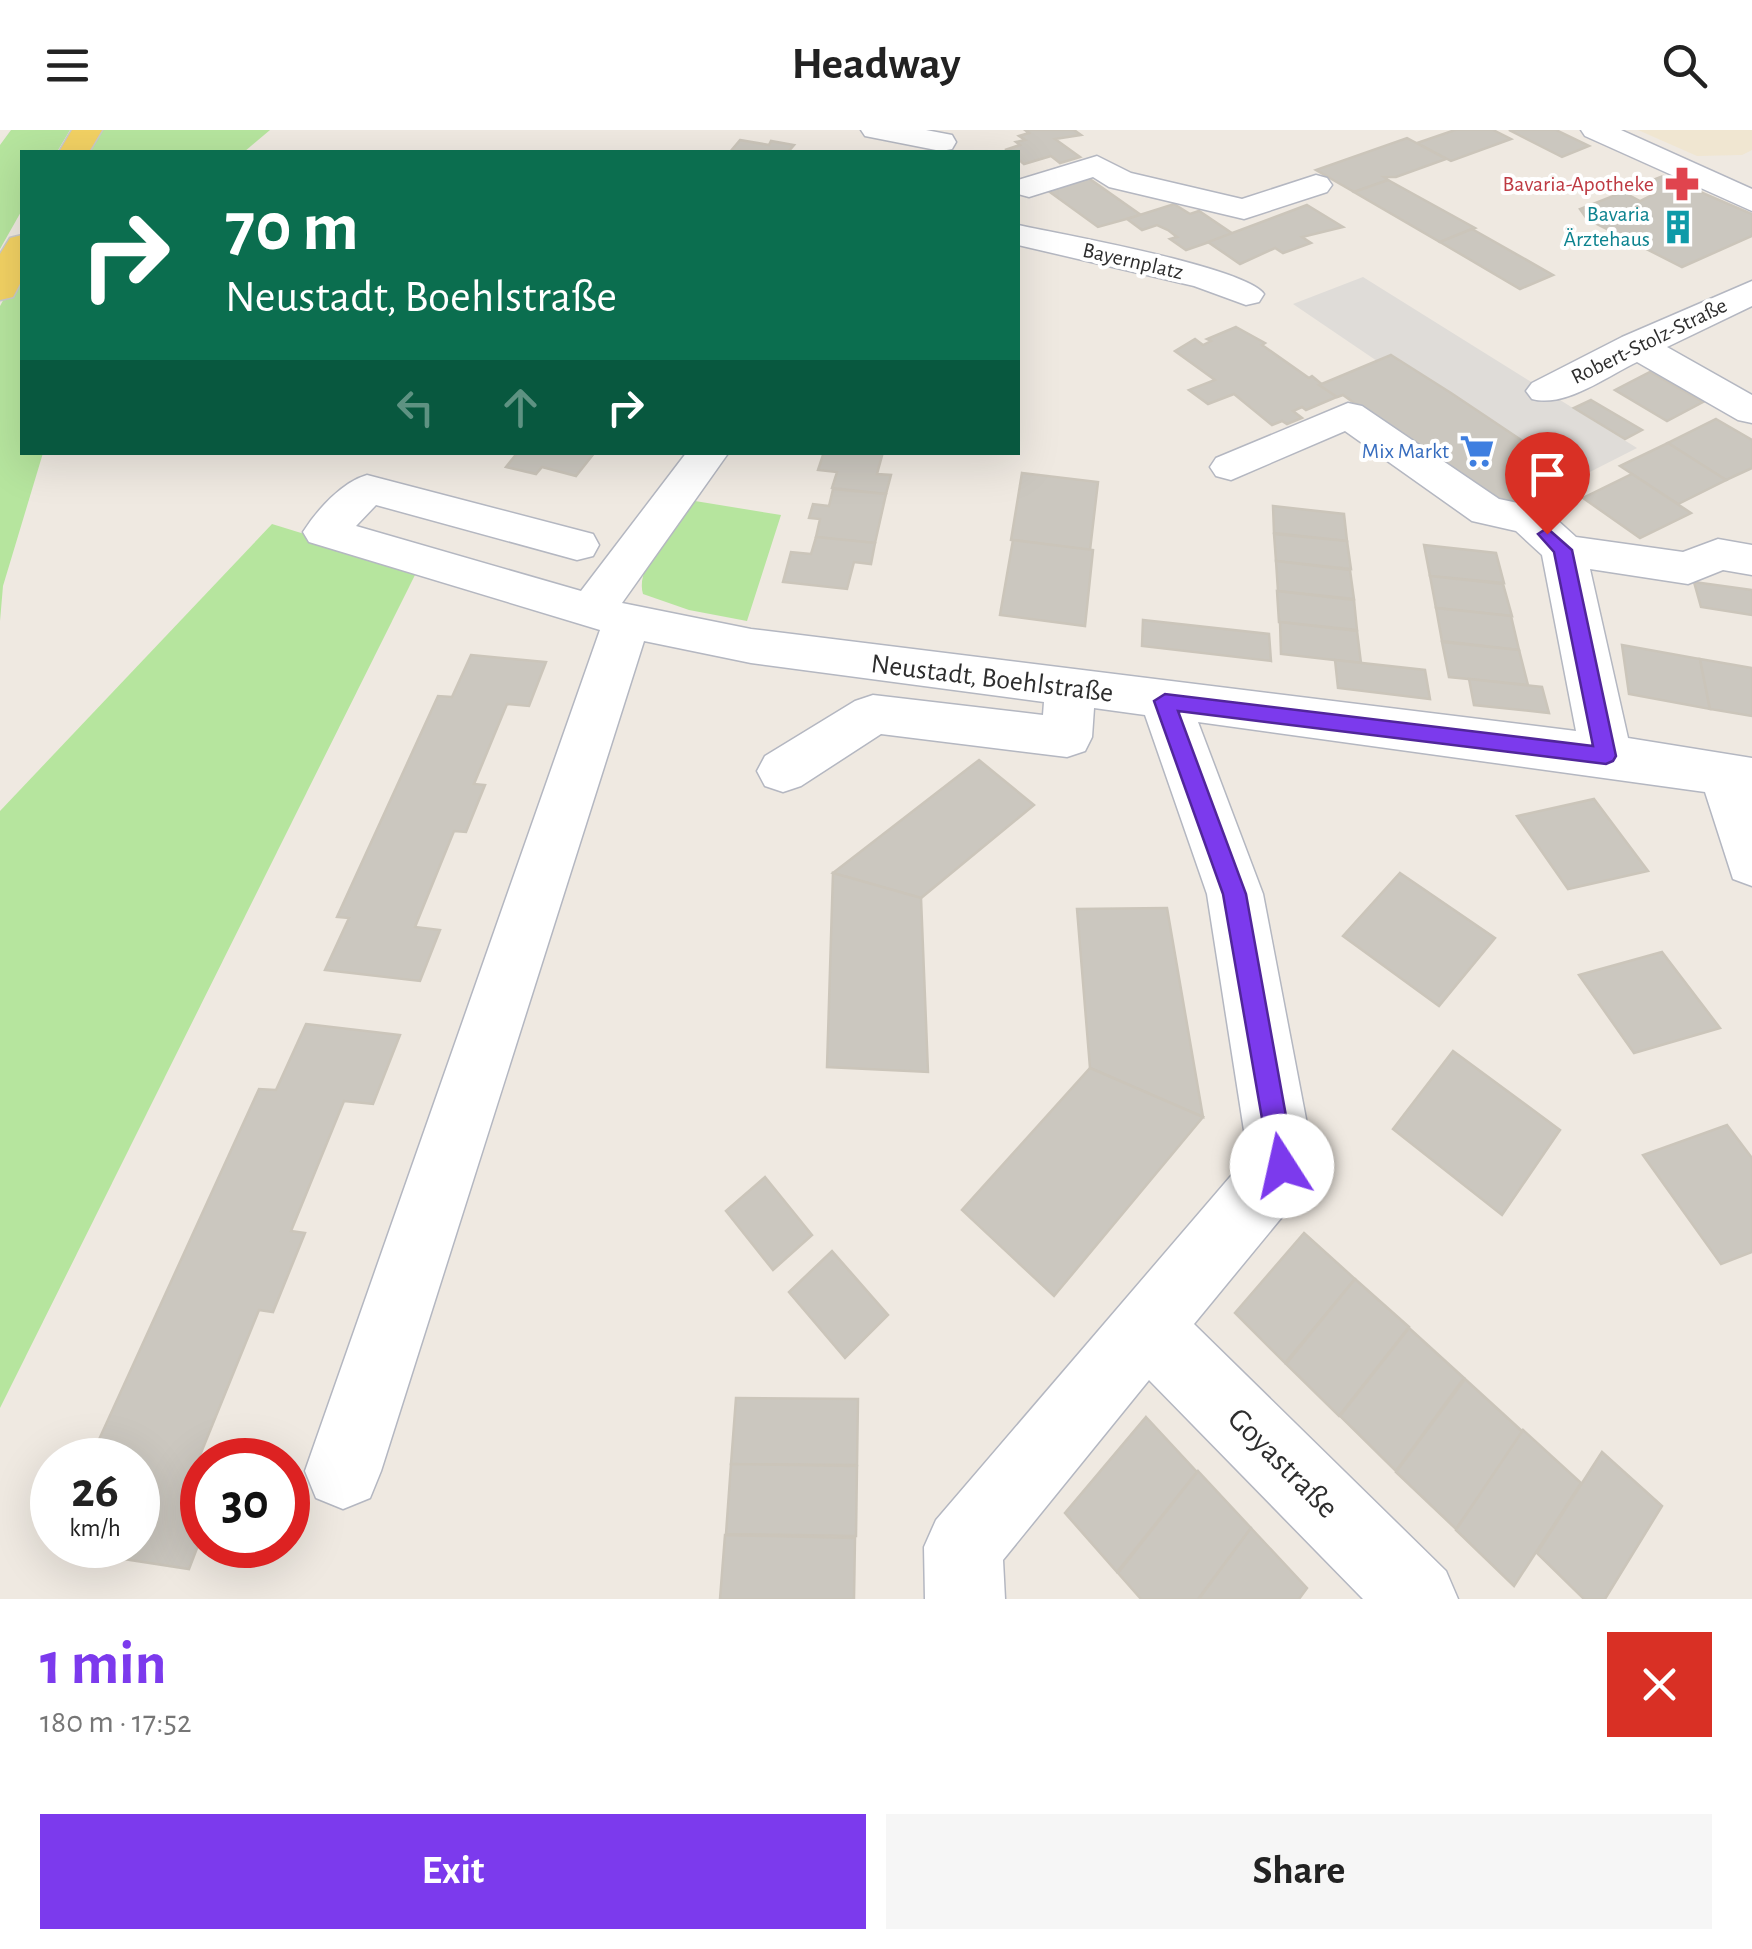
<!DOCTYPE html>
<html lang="en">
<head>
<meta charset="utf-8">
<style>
	body { margin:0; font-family:"Alegreya Sans",sans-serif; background:#f6f6f6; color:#222; height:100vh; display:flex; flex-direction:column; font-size:38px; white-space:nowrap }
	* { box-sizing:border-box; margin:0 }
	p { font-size:32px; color:#767676 }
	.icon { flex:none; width:55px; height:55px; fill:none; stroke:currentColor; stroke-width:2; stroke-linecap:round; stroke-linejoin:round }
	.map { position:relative; height:1469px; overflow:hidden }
	.sheet { display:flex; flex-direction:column; background:#fff; flex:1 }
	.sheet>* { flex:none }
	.top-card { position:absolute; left:20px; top:20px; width:1000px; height:305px; border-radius:0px; box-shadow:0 10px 40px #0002; background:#0b6e4f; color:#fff; overflow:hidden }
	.speed { position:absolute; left:30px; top:1308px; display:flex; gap:20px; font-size:50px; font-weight:700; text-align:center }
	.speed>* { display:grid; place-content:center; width:130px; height:130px; border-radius:50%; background:#fff; box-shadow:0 10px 40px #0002; line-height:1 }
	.speed small { font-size:25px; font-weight:400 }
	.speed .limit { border:15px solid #d22; background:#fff; color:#111 }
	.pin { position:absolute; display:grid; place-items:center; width:85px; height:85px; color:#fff; margin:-102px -42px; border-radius:50% 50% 50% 0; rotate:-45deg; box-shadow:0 0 10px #0007 }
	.pin .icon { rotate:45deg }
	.me { position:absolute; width:110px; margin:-55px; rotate:350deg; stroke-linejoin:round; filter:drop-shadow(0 0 8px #0008) }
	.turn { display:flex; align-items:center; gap:35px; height:210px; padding:0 40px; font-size:45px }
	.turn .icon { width:130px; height:130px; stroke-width:2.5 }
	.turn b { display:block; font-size:70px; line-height:85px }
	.lanes { display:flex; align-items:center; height:95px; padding:0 40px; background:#0003; justify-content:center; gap:50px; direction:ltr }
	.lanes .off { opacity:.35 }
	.round { display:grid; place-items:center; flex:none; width:105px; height:105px; border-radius:0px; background:#f6f6f6 }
	.headline { display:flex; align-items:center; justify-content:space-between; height:170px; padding:0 40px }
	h1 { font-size:60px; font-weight:700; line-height:75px; color:#7c3aed }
	.primary-button { display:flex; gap:20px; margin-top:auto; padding:20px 40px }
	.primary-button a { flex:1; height:115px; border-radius:0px; background:#7c3aed; color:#fff; font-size:40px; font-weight:700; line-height:115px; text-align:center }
	.primary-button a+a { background:#f6f6f6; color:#222 }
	header { display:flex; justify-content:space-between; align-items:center; height:130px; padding:0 40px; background:#fff; font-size:45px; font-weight:700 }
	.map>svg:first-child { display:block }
	.education { fill:#f0e6d1 }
	.green { fill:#b6e59e }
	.plaza { fill:#dfdcd8 }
	.building { fill:#cbc7bf; stroke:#cbc5ba; stroke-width:2.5 }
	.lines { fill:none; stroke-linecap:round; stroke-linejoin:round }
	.minor-casing { stroke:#b4b7c1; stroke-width:3 }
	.major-casing { stroke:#c9c9c9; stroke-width:3 }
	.minor { fill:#fff; fill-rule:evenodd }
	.major { fill:#f2d163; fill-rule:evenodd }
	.route { fill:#7c3aed; stroke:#51269a; stroke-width:2.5 }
	.labels { text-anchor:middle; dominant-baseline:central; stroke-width:8; stroke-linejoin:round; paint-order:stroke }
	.far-health-label { font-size:22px; fill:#be3a42; stroke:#fff; text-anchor:end }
	.far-culture-label { font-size:22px; fill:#0d838f; stroke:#fff; text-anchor:end }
	.far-street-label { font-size:22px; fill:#2e2e2e; stroke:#fff }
	.far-shop-label { font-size:22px; fill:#366cbe; stroke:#fff; text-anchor:end }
	.street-label { font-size:28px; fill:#2e2e2e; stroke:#fff }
	.near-street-label { font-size:32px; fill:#2e2e2e; stroke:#fff }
</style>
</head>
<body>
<header><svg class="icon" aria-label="menu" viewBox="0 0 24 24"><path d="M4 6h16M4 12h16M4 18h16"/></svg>Headway<svg class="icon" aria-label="search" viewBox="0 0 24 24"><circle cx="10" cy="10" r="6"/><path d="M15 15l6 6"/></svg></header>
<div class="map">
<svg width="1752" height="1469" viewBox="0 0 1752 1469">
	<rect width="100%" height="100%" fill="#efe9e1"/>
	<polygon class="education" points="1638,0 1752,0 1752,20 1742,25 1697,26"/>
	<g class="green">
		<polygon points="11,0 70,0 57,22 22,22 22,80 0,119 0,15"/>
		<polygon points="101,0 270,0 244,22 88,22"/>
		<polygon points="22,136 22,322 43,323 3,456 0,491 0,176"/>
		<path d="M695,371l86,14 -34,106 -58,-11 -46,-16c-9,-29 35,-70 52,-93z"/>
		<polygon points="272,394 418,439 0,1278 0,681"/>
	</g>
	<polygon class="plaza" points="1363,147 1637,318 1578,348 1392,225 1377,231 1293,174"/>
	<g class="building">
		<polygon points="1025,0 1074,0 1081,5 1055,9 1080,27 1060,33 1051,26 1024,34 1018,29 1018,22 1005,20 1020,15 1016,12 1025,10 1019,6 1029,3"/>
		<polygon points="1455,0 1493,0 1511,9 1451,31 1417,13"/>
		<polygon points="1509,0 1556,0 1589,16 1562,27"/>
		<polygon points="1407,8 1446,29 1396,47 1384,47 1388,50 1354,62 1316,40"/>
		<polygon points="740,10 769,15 771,11 794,15 788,22 730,22"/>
		<polygon points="1663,46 1752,84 1752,106 1682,137 1587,89 1580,79 1623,62 1640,71 1654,64 1637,56"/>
		<polygon points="1087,47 1141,85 1098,97 1047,60"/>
		<polygon points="1388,50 1475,98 1440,112 1354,62"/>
		<polygon points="1174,74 1190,84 1199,81 1233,104 1186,120 1170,109 1177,107 1168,100 1157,95 1142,100 1127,89"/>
		<polygon points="1307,75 1343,97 1302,107 1311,113 1283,123 1275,118 1240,134 1208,112"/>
		<polygon points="1472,99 1553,145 1520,159 1440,112"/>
		<polygon points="1236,197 1265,213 1262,215 1309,248 1312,246 1337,267 1306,280 1302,277 1293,281 1302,288 1287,294 1282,291 1272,295 1234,264 1208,274 1189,260 1215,250 1175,221 1195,209 1203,215 1211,211 1207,209"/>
		<polygon points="1391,225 1451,263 1569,342 1500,377 1343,265 1337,267 1319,255"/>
		<polygon points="1650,242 1703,272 1667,291 1615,260"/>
		<polygon points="1591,270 1642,300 1625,309 1574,278"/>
		<polygon points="1716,289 1752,310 1752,338 1726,350 1668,313"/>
		<polygon points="1668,313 1726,350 1678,374 1620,336"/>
		<polygon points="518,322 595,322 576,346 542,337 536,344 506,337"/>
		<polygon points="824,322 883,322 877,344 891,345 886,364 832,358 837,342 818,340"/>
		<polygon points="1022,343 1098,352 1090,420 1011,410"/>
		<polygon points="1632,344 1691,383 1640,408 1583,368"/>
		<polygon points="833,359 886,364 875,413 816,407 820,389 809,388 813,374 829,376"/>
		<polygon points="1273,376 1344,384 1347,411 1274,403"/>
		<polygon points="1274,404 1347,411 1351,439 1276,431"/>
		<polygon points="816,407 875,413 871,434 854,432 847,459 783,452 791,422 811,424"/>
		<polygon points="1013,410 1093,420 1085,496 1000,485"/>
		<polygon points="1424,415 1496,423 1504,453 1430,446"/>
		<polygon points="1276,431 1350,440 1354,469 1278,461"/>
		<polygon points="1430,446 1503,454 1512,486 1436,478"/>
		<polygon points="1694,452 1752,460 1752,485 1701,477"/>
		<polygon points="1277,461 1354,470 1357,500 1279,492"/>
		<polygon points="1436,478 1511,486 1519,520 1442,511"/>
		<polygon points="1143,490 1269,504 1271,531 1142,516"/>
		<polygon points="1280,492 1357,501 1361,533 1281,524"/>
		<polygon points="1442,512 1519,520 1528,555 1449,547"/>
		<polygon points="1622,515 1700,529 1710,579 1629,564"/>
		<polygon points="471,525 546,532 529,576 507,574 474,654 485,655 466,702 454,701 415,797 440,800 420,851 325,840 349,788 337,787 438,566 452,567"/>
		<polygon points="1700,529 1752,538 1752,586 1710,579"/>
		<polygon points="1335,530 1425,540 1430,569 1338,558"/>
		<polygon points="1469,549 1542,557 1549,583 1474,575"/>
		<polygon points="979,630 1034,675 921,768 833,743"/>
		<polygon points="1594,669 1648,741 1568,759 1517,686"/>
		<polygon points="833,743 921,768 928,942 827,937"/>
		<polygon points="1400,743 1495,808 1439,876 1343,806"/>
		<polygon points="1167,778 1203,987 1090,938 1077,779"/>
		<polygon points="1662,822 1720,898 1634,923 1579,845"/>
		<polygon points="306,894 400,905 373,974 344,971 291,1101 305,1103 273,1182 259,1180 192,1345 202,1346 202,1405 189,1439 65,1420 67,1415 138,1415 138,1330 91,1327 259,959 276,960"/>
		<polygon points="1453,921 1560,1000 1502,1085 1393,999"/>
		<polygon points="1090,938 1203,987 1054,1166 962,1080"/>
		<polygon points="1727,995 1752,1028 1752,1122 1721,1134 1643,1025"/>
		<polygon points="765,1047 812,1105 773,1140 726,1081"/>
		<polygon points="1304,1103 1355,1149 1285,1233 1235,1183"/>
		<polygon points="832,1121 888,1185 845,1228 789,1162"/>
		<polygon points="1355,1149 1409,1197 1339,1286 1286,1234"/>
		<polygon points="1409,1198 1464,1248 1396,1341 1340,1286"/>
		<polygon points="1465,1249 1523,1302 1456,1399 1396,1342"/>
		<polygon points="736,1268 858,1269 857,1335 731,1334"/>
		<polygon points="1146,1287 1197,1342 1117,1442 1065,1383"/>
		<polygon points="1523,1300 1581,1353 1514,1456 1456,1400"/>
		<polygon points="1602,1322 1662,1376 1605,1469 1584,1469 1537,1423"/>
		<polygon points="731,1334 857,1336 856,1406 726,1404"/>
		<polygon points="1198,1341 1251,1398 1198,1469 1141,1469 1118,1443"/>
		<polygon points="1251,1398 1307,1458 1299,1469 1199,1469"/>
		<polygon points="725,1405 855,1408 854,1469 720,1469"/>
	</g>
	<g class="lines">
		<g class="minor-casing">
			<g id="minor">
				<polygon points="861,0 926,0 952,5 956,12 952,19 941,21 865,6"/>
				<polygon points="1581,0 1621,0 1752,59 1752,81 1585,6"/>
				<polygon points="1097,26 1131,43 1242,69 1316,45 1327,48 1332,55 1327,62 1244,89 1109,57 1093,47 1029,67 1018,64 1018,50"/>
				<path d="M1018,95c42,9 227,42 246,69l-5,8 -13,3 -52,-19 -176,-41z"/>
				<path d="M1752,151v25l-85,41 85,48v28l-14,-3 -101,-58c-30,14 -71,46 -105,37l-6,-8 6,-8 90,-46z"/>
				<path d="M1348,273l14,3 137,93 46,10 31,28 107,15 35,-13 34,6v30l-29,-5 -35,14 -98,-15 38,169 124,20v128l-19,-7 -28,-87 -507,-70 65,172 52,272 -10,23 -111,135 252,247 12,28h-95l-214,-219 -146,180 2,39h-80l-1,-52 12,-27 312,-364 -41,-262 -62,-179 -51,-7 -2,29 -7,14 -18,6 -186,-23 -80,52 -18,6 -18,-6 -8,-15 8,-15 90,-55 18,-6 170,20 1,-13 -293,-39 -107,-22 -263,830 -11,27 -27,11 -27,-11 -11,-27 295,-841 -291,-88 -6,-10c14,-22 39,-50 64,-57l226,59 6,11 -6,11 -16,4 -201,-55 -20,21 225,65 106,-139h42l-107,151 129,26 825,102 -34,-176 -26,-24 -44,-10 -127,-90 -114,49 -15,-4 -6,-9 6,-9z"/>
			</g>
		</g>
		<g class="major-casing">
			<g id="major">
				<polygon points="72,0 102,0 89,22 59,22"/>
				<polygon points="22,105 22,150 13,167 0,170 0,124 10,108"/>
			</g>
		</g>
		<use href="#minor" class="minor"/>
		<use href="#major" class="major"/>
	</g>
	<polygon class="route" points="1547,398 1572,420 1616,626 1613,631 1606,634 1178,581 1246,764 1295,1036 1292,1046 1282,1050 1272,1046 1223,764 1154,571 1165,564 1593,616 1554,422 1538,404"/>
	<defs>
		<g id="pharmacy-bare" transform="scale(2.7)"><path d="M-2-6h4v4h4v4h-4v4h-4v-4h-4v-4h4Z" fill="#e0444e" stroke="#fff" stroke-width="2.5" paint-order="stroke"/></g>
		<g id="building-bare" transform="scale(2.7)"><path d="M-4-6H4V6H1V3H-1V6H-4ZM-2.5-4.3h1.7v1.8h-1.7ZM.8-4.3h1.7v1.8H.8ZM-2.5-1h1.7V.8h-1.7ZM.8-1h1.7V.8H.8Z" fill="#0f9aa8" stroke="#fff" stroke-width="2.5" paint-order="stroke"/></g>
		<g id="supermarket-bare" transform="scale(2.7)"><path d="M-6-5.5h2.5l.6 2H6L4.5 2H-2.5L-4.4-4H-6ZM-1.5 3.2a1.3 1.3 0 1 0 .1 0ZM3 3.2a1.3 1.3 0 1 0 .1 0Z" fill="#3f7fe0" stroke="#fff" stroke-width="2.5" paint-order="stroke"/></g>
	</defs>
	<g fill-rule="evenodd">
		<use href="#pharmacy-bare" x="1682" y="54"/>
		<use href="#building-bare" x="1678" y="97"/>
		<use href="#supermarket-bare" x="1477" y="321"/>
	</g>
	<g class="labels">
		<g class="far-health-label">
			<text x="1654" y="54">Bavaria-Apotheke</text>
		</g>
		<g class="far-culture-label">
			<text x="1650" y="84">Bavaria<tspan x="1650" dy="25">Ärztehaus</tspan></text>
		</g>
		<g class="far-street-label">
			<text transform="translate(1133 131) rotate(13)">Bayernplatz</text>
			<text transform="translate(1649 211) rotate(-26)">Robert-Stolz-Straße</text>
		</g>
		<g class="far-shop-label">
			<text x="1449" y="321">Mix Markt</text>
		</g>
		<g class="street-label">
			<text transform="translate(992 549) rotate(7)">Neustadt, Boehlstraße</text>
		</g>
		<g class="near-street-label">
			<text transform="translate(1283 1333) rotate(45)">Goyastraße</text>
		</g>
	</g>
</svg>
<div class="speed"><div>26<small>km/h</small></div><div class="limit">30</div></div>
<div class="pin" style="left:1547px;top:404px;background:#d93025"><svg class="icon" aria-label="arrive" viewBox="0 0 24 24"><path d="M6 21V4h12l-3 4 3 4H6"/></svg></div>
<svg class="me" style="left:1282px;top:1036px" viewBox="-20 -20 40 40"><circle r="19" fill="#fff"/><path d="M0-13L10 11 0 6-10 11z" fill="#7c3aed"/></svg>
<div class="top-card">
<div class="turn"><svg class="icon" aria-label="right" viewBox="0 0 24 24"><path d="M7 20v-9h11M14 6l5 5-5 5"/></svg><div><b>70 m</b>Neustadt, Boehlstraße</div></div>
<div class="lanes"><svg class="icon off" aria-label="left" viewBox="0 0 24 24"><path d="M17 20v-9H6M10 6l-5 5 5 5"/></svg><svg class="icon off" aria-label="ahead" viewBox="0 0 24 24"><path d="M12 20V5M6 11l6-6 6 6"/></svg><svg class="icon" aria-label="right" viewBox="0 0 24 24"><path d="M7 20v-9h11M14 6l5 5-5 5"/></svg></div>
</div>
</div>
<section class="sheet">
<div class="headline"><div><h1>1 min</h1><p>180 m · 17:52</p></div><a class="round" style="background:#d93025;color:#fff"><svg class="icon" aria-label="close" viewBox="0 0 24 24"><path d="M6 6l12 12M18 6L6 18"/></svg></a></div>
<div class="primary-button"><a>Exit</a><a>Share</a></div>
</section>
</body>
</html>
